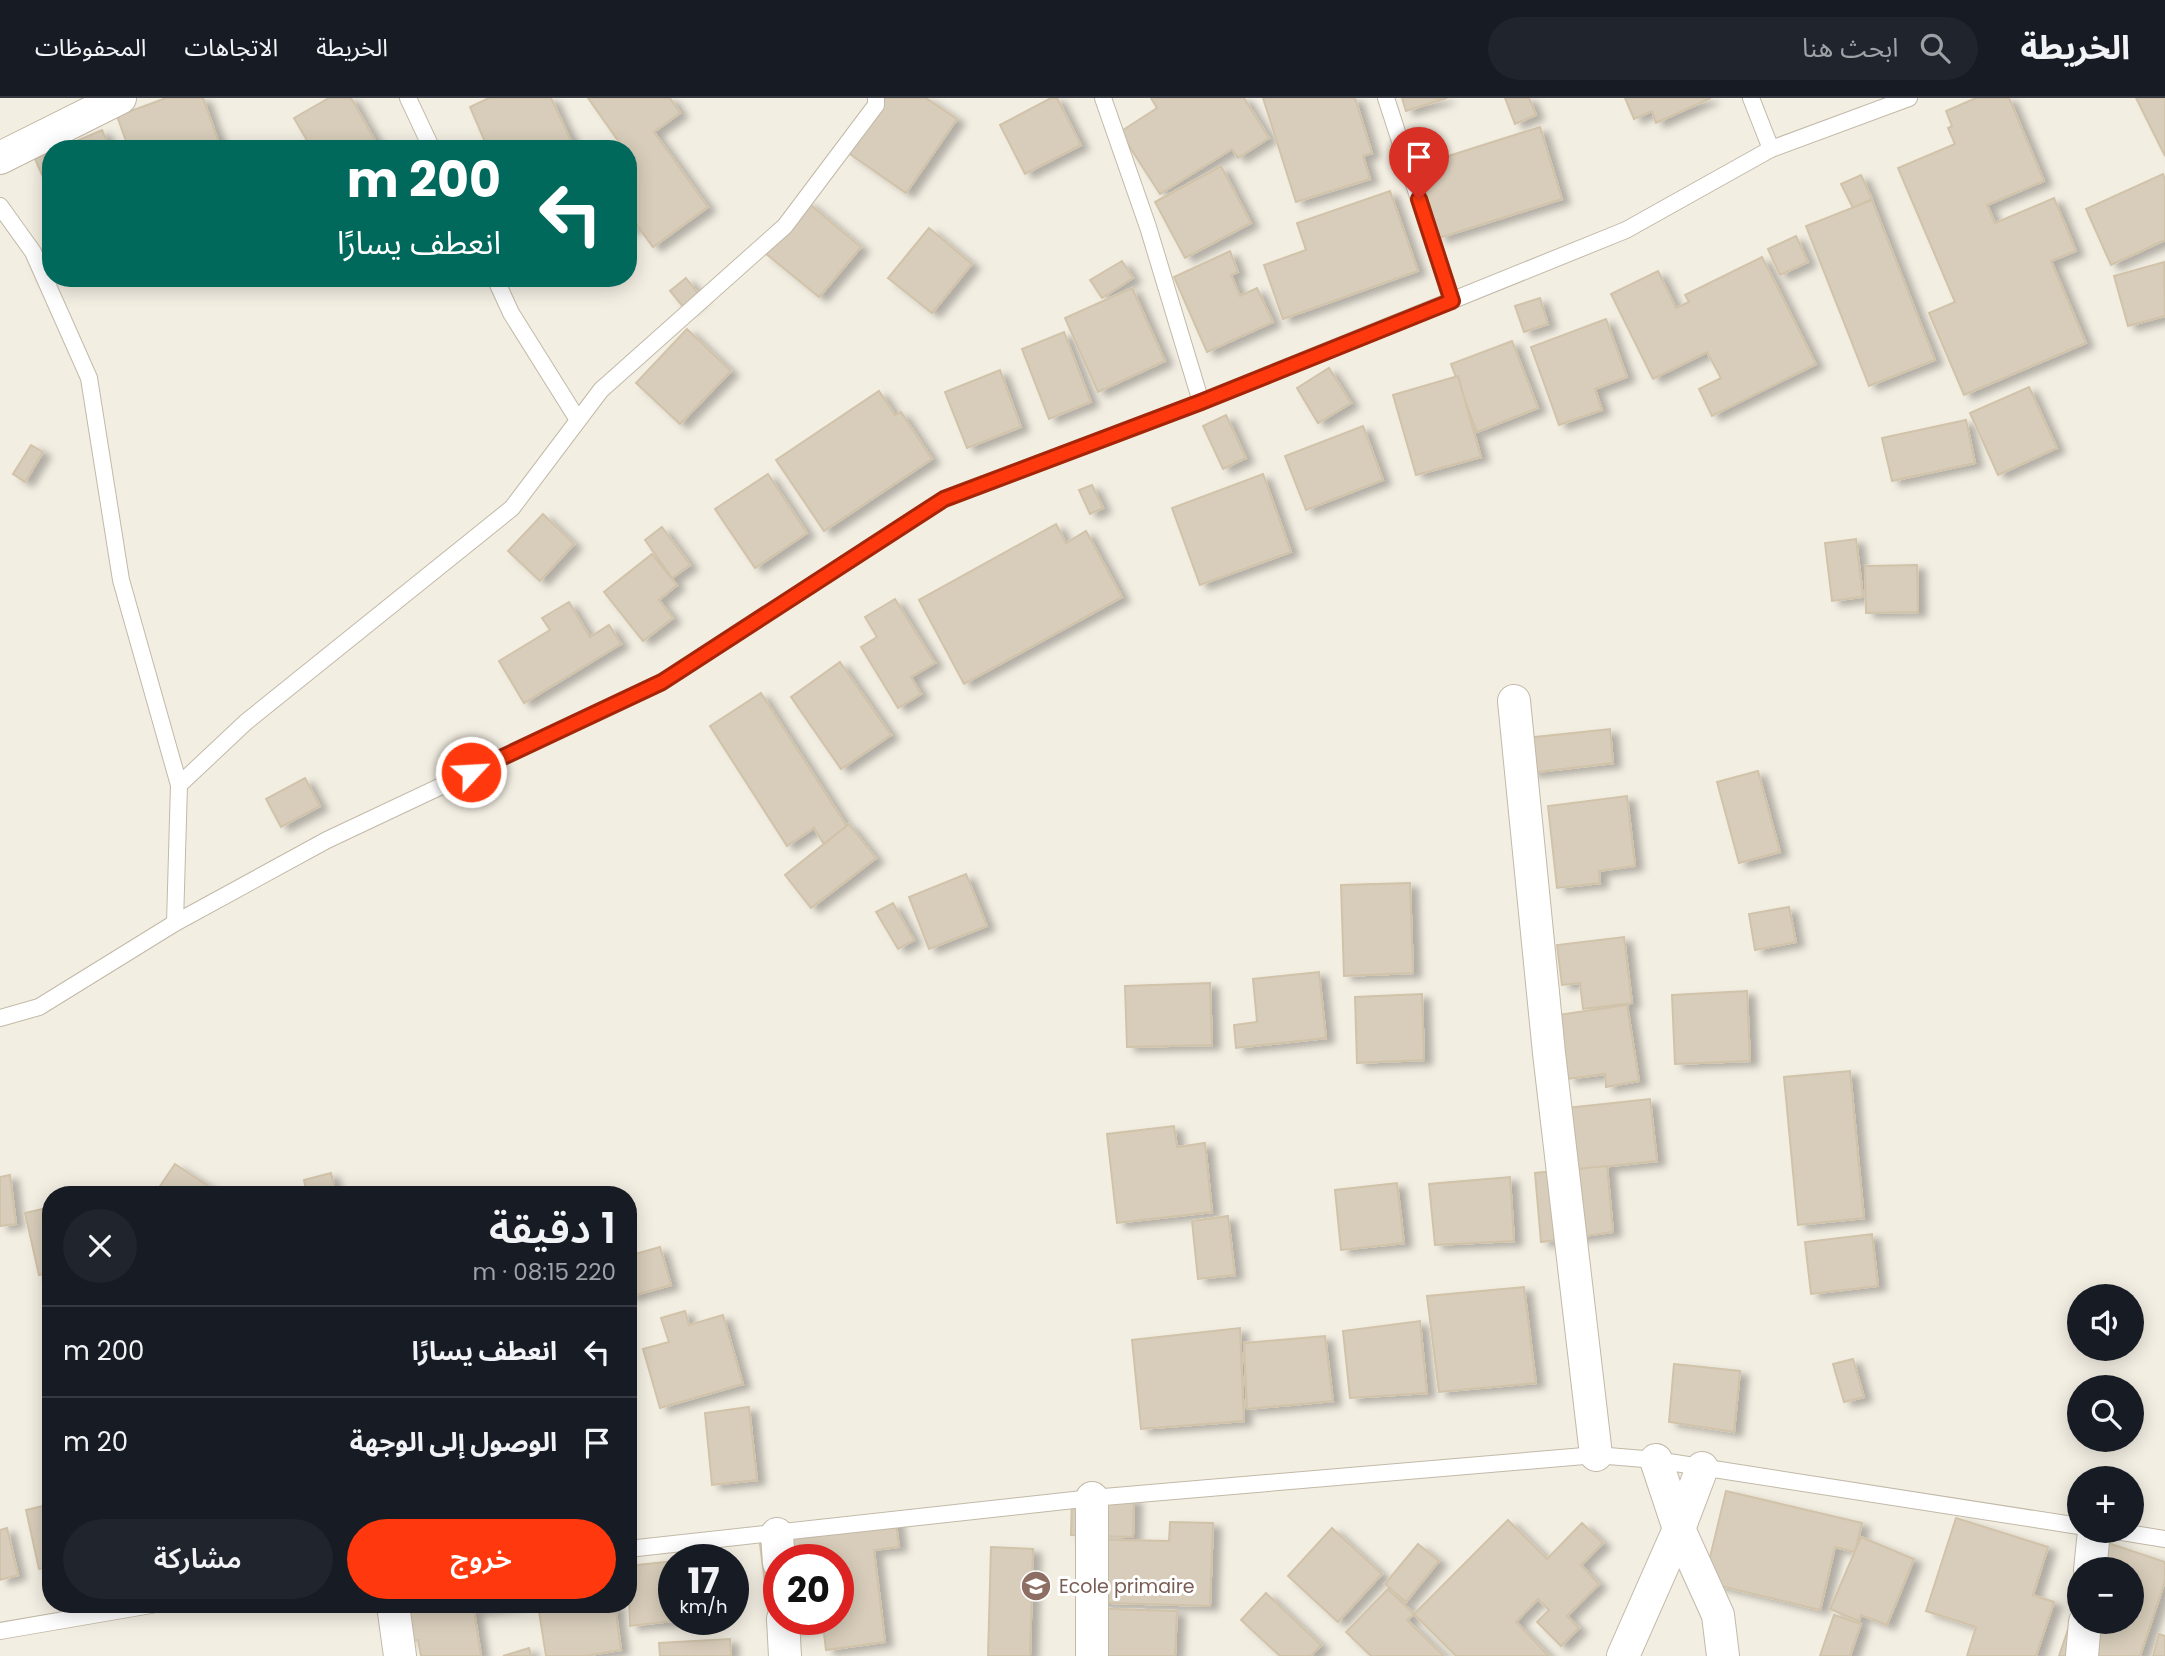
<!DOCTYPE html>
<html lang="ar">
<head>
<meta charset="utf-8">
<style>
	body { margin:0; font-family:Poppins,"Noto Sans Arabic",sans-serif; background:#20242c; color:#f1f3f6; direction:rtl; height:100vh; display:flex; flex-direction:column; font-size:26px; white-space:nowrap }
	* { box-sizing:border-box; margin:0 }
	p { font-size:23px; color:#9ea1a6 }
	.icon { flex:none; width:38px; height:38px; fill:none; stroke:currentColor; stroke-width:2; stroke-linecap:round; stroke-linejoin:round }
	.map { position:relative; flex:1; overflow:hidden; direction:ltr }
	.sheet { position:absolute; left:42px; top:1088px; width:595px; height:427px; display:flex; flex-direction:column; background:#171b24; border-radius:28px; box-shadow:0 4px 18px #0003; direction:rtl }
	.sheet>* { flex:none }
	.guide { position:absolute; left:42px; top:42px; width:595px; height:147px; border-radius:28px; box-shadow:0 4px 18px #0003; direction:rtl; background:#00695c; color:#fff; overflow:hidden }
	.tools { position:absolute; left:2067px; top:1186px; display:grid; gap:14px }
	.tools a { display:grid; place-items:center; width:77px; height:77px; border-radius:50%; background:#171b24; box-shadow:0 4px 18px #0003; font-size:35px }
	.speed { position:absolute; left:658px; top:1446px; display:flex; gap:14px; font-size:35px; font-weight:700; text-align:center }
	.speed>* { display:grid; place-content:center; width:91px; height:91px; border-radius:50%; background:#171b24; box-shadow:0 4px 18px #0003; line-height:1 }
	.speed small { font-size:18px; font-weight:400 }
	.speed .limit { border:10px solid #d22; background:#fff; color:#111 }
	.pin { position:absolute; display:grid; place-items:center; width:60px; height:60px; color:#fff; margin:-72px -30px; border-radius:50% 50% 50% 0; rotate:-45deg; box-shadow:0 0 7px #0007 }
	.pin .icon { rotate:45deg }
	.me { position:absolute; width:77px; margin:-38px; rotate:65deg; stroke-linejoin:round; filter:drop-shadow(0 0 5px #0008) }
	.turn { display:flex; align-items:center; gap:24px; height:147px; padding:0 21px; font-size:32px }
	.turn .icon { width:91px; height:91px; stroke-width:2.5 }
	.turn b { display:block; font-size:49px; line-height:60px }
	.round { display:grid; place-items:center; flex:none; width:74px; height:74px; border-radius:37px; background:#20242c }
	.headline { display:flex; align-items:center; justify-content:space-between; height:119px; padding:0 21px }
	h1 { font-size:42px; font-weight:600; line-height:52px }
	.cta { display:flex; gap:14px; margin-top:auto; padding:14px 21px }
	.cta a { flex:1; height:80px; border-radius:42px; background:#ff390d; color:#fff; font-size:28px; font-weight:600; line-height:80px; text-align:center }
	.cta a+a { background:#20242c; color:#f1f3f6 }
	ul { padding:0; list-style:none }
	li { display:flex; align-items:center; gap:21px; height:91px; padding:0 21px; border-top:2px solid #363941 }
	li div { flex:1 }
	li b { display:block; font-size:26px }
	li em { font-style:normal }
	header { display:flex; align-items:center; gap:42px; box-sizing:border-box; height:98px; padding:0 35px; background:#171b24; border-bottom:2px solid #363941 }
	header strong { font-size:33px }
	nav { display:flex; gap:38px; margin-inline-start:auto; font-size:24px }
	.search { width:490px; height:63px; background:#20242c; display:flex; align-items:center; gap:18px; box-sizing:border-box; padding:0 24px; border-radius:38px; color:#9ea1a6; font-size:26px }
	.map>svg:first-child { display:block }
	.building { fill:#d8cdba; stroke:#d1c3a9; stroke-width:2; fill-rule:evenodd; filter:url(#shadow) }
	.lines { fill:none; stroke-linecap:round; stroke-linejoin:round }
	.service-casing { stroke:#c2b9a7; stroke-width:18 }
	.minor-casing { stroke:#c2b9a7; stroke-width:34 }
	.service { stroke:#fff; stroke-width:16 }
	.minor { stroke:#fff; stroke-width:32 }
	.route-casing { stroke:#a62508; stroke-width:18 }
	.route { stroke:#ff390d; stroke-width:12 }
	.labels { text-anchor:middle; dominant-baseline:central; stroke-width:6; stroke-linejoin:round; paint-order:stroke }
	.education-label { font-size:19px; fill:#785e54; stroke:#fff; text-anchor:start }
</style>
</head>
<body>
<header>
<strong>الخريطة</strong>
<div class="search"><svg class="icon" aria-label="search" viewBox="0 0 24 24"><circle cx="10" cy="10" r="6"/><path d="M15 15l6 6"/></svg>ابحث هنا</div>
<nav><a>الخريطة</a><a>الاتجاهات</a><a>المحفوظات</a></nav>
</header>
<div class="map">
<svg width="2165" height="1558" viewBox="0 0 2165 1558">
	<defs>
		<filter id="shadow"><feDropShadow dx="8" dy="4.5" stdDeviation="3.5" flood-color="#0004"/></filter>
	</defs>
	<rect width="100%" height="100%" fill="#f3eee2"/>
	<g class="building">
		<polygon points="166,0 203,0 221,51 129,51 117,18"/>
		<polygon points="329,0 351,0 380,51 312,51 294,20"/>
		<polygon points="489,0 551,0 573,47 565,51 488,51 470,9"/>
		<polygon points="588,0 670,0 680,15 654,34 708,109 653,149 636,126 628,132 628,91 630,90 628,87 628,51 624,51"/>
		<polygon points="885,0 926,0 957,21 906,95 847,54"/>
		<polygon points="1051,0 1057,0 1081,47 1025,76 1000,27"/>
		<polygon points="1151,0 1244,0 1269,40 1238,60 1232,51 1160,96 1120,34 1157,10"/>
		<polygon points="1263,0 1355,0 1372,55 1363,58 1370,81 1296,104"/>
		<polygon points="1402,0 1447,0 1406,13"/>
		<polygon points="1505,0 1529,0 1536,17 1515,26"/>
		<polygon points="1625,0 1711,0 1656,25 1652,13 1634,21"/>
		<polygon points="1976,0 2009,0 2044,83 1987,107 1995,125 2054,100 2076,153 2051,163 2086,245 1964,297 1929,215 1955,204 1898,70 1955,46 1948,30 1952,28 1946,13"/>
		<polygon points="2136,0 2165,0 2165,58"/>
		<polygon points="1540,29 1562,101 1439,140 1417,68"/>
		<polygon points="102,32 110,51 58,51"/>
		<polygon points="51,54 51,97 35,61"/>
		<polygon points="1221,68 1251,125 1185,160 1155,104"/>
		<polygon points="2163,76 2165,81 2165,142 2111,167 2086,111"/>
		<polygon points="1861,77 1872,101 1853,110 1841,86"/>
		<polygon points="1390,93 1418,173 1283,221 1264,167 1306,152 1297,125"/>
		<polygon points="1872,102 1935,262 1869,288 1806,128"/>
		<polygon points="806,103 861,149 819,199 764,154"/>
		<polygon points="929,130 972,166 932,215 888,180"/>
		<polygon points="1796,138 1808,164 1780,177 1768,151"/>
		<polygon points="1230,153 1238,174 1231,177 1240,198 1257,190 1273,224 1207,254 1174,179"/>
		<polygon points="1762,159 1816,266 1712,318 1699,291 1721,280 1707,254 1653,281 1611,196 1658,173 1676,210 1689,204 1685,197"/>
		<polygon points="1122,163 1133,180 1102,200 1090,182"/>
		<polygon points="2164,164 2165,218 2128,228 2114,178"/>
		<polygon points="686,180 700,198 685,211 670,193"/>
		<polygon points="1132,190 1165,263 1098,294 1065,220"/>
		<polygon points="1540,200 1548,226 1524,234 1515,208"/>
		<polygon points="1606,221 1627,279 1595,291 1602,312 1559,327 1531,249"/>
		<polygon points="687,231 731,273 680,326 636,285"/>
		<polygon points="1064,234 1091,304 1049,321 1022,251"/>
		<polygon points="1512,243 1538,310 1477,334 1451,266"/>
		<polygon points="1329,270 1351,305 1318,325 1297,290"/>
		<polygon points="1000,272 1021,329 967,350 945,294"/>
		<polygon points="1458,278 1481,359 1416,377 1393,297"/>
		<polygon points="2029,289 2057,350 1998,377 1970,315"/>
		<polygon points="879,293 895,317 901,314 932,361 824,433 776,362"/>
		<polygon points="1226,317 1246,360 1223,371 1203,328"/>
		<polygon points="1966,322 1975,365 1892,383 1882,340"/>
		<polygon points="1363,328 1383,382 1306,412 1285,358"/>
		<polygon points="31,347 43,354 25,384 13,376"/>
		<polygon points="768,376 807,435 755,470 715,411"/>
		<polygon points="1263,376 1291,454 1200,487 1172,410"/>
		<polygon points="1092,387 1103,410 1090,416 1079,392"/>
		<polygon points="543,416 574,446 540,483 508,453"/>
		<polygon points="1056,426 1066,445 1086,433 1122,499 964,586 919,502"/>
		<polygon points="662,429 690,467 672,480 645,442"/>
		<polygon points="1856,441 1863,499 1832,503 1825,445"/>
		<polygon points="652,456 677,487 659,502 673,520 643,543 604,494"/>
		<polygon points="1917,467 1918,514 1866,515 1865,468"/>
		<polygon points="895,501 935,565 911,579 921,596 898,610 861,549 877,539 865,519"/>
		<polygon points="569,504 590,539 609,527 621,546 524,605 499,563 550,532 542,520"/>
		<polygon points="840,564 891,637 841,671 791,599"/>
		<polygon points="761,595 848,730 824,746 814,730 787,748 710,628"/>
		<polygon points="1610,631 1613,665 1530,675 1526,640"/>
		<polygon points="1758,673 1780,754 1739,765 1717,684"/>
		<polygon points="305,680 320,708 281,729 266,701"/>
		<polygon points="1627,698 1635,768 1599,773 1600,785 1557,790 1548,708"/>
		<polygon points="849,726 876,760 811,810 785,777"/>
		<polygon points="966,776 987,828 929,851 909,799"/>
		<polygon points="1410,785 1413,875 1344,878 1341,787"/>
		<polygon points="893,805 914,842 898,851 876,814"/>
		<polygon points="1789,809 1796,844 1755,852 1749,816"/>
		<polygon points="1624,839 1632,905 1583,911 1580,885 1562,887 1557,847"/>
		<polygon points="1319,874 1326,940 1236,950 1234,927 1257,924 1253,881"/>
		<polygon points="1210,885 1212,947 1127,949 1125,888"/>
		<polygon points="1747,893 1750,963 1675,966 1672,897"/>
		<polygon points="1422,896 1424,962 1357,965 1355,899"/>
		<polygon points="1627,907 1639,983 1606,989 1605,976 1568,981 1558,917"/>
		<polygon points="1850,973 1864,1120 1798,1127 1784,979"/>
		<polygon points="1650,1001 1657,1063 1574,1072 1567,1010"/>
		<polygon points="1174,1028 1177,1049 1205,1045 1212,1114 1117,1125 1107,1036"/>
		<polygon points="175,1066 222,1097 154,1097"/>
		<polygon points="1607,1068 1613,1134 1541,1144 1535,1075"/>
		<polygon points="331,1075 336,1097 307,1097 304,1082"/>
		<polygon points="10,1077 16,1126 0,1128 0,1079"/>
		<polygon points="1510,1079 1514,1143 1435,1147 1429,1086"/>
		<polygon points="1397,1085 1404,1145 1341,1152 1335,1092"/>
		<polygon points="51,1109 51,1175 39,1177 25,1115"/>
		<polygon points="1228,1118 1235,1177 1198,1181 1192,1123"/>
		<polygon points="1872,1136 1878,1188 1811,1196 1805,1144"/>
		<polygon points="660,1149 671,1187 628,1199 628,1158"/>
		<polygon points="1524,1189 1536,1285 1439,1294 1427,1198"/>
		<polygon points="685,1213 689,1227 723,1217 743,1286 660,1310 643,1251 669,1244 661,1220"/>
		<polygon points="1420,1223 1427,1295 1350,1300 1343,1233"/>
		<polygon points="1240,1230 1244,1323 1141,1331 1132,1242"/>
		<polygon points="1325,1238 1333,1303 1247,1311 1244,1245"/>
		<polygon points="1853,1261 1864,1299 1844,1304 1833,1266"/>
		<polygon points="1674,1266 1740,1273 1734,1334 1669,1324"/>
		<polygon points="749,1309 757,1382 712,1387 705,1315"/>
		<polygon points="1726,1393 1862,1425 1855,1454 1835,1449 1820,1512 1704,1484"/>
		<polygon points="1072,1400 1134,1401 1133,1439 1071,1437"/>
		<polygon points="51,1406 51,1468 39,1471 26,1412"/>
		<path d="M895,1417l4,32 -25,3 11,92 -59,8 -3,-25 -52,7 -12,-96zM779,1461h59v60h-59z"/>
		<polygon points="1956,1420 2048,1449 2033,1497 2054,1504 2036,1558 1967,1558 1976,1529 1926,1513"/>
		<polygon points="1508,1422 1547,1461 1582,1425 1603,1445 1581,1467 1599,1486 1567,1518 1579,1530 1561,1548 1537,1524 1549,1512 1538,1501 1516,1524 1549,1558 1456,1558 1414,1516"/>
		<polygon points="1170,1424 1213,1425 1210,1508 1078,1504 1080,1441 1169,1443"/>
		<polygon points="7,1430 18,1477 0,1482 0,1432"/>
		<polygon points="1332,1430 1382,1476 1338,1524 1288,1478"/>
		<polygon points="1861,1439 1914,1461 1887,1527 1861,1517 1859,1523 1830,1511"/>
		<polygon points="2099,1442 2165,1464 2165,1483 2140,1558 2059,1558 2078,1502 2079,1524 2132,1524 2132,1472 2089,1472"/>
		<polygon points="1418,1446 1439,1463 1406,1504 1385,1486"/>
		<polygon points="991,1449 1033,1451 1030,1558 988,1558"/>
		<polygon points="674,1463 674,1521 690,1521 630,1528 628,1468"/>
		<polygon points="1388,1491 1414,1516 1407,1522 1444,1558 1371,1558 1346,1534"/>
		<polygon points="1266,1495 1321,1547 1311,1558 1280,1558 1241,1522"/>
		<polygon points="405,1507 518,1507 474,1513 481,1558 421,1558 418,1542 411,1543"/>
		<polygon points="538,1507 615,1507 621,1552 584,1558 546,1558"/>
		<polygon points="1081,1510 1177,1513 1175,1558 1079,1558"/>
		<polygon points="1834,1517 1861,1526 1850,1558 1820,1558"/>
		<polygon points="2159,1536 2165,1538 2165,1558 2153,1558"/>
		<polygon points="730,1541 731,1558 660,1558 659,1545"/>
		<polygon points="529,1550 531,1558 503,1558"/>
	</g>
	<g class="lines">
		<g class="service-casing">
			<g id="service">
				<polyline points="408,0 432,51"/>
				<polyline points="1103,0 1148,129 1201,304"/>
				<polyline points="1386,0 1452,203"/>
				<polyline points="1751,0 1771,51"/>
				<polyline points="0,108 33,154 89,280 121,482 179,687 175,825"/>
				<polyline points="495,180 511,215 578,322"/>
				<polyline points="179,687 246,624 512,410 601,292 785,128 876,7 876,0"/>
				<polyline points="0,920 39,909 175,825 327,742 662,584 944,401 1201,304 1626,132 1771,51 1909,0"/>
				<polyline points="2116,1433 2165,1441"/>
				<polyline points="628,1451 1092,1400 1596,1357 1656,1362 2079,1428"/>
				<polyline points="0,1533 151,1507"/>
			</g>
		</g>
		<g class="minor-casing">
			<g id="minor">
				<polyline points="0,60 120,0"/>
				<polyline points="1514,603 1549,955 1596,1357"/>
				<polyline points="1656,1362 1679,1431 1718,1517 1723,1558"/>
				<polyline points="1092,1400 1092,1558"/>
				<polyline points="777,1436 779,1465"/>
				<polyline points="2090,1472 2094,1433"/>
				<polyline points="393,1507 400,1558"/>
				<polyline points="783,1521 785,1558"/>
				<polyline points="1623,1558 1679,1431 1702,1370"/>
				<polyline points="2082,1558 2085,1524"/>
			</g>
		</g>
		<use href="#service" class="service"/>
		<use href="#minor" class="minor"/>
	</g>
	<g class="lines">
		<g class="route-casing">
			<polyline id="route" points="471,674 662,584 944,401 1201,304 1452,203 1419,101"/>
		</g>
		<use href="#route" class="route"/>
	</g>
	<defs>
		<g id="school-disc" transform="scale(1.575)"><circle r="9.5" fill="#8d6e63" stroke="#fff"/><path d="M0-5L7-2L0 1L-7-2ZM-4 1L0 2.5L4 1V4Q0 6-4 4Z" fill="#fff"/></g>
	</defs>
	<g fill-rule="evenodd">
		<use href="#school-disc" x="1036" y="1488"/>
	</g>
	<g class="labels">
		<g class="education-label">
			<text x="1059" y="1488">Ecole primaire</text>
		</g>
	</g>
</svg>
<div class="tools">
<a><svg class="icon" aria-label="sound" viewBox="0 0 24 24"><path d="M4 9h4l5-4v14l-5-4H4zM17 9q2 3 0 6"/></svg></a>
<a><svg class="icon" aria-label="search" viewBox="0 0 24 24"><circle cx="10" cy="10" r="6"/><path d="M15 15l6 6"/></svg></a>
<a>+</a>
<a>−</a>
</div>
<div class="speed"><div>17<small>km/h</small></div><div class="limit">20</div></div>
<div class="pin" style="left:1419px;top:101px;background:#d93025"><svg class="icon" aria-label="arrive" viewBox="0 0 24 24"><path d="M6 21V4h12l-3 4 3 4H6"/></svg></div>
<svg class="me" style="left:471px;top:674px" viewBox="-20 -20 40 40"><circle r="17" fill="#ff390d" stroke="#fff" stroke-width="3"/><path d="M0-11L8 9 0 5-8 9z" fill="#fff"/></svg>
<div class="guide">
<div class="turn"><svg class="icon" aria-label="left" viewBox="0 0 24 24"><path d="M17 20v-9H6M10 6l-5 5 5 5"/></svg><div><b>200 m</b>انعطف يسارًا</div></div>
</div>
<section class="sheet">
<div class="headline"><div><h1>1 دقيقة</h1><p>220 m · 08:15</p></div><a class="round"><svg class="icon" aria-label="close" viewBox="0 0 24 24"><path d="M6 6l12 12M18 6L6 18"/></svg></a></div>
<ul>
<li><svg class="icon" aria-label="left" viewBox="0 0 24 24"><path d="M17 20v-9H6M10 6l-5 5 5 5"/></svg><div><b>انعطف يسارًا</b></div><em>200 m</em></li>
<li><svg class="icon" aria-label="arrive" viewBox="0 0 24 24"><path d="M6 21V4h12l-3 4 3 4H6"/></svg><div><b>الوصول إلى الوجهة</b></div><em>20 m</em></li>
</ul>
<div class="cta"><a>خروج</a><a>مشاركة</a></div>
</section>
</div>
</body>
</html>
